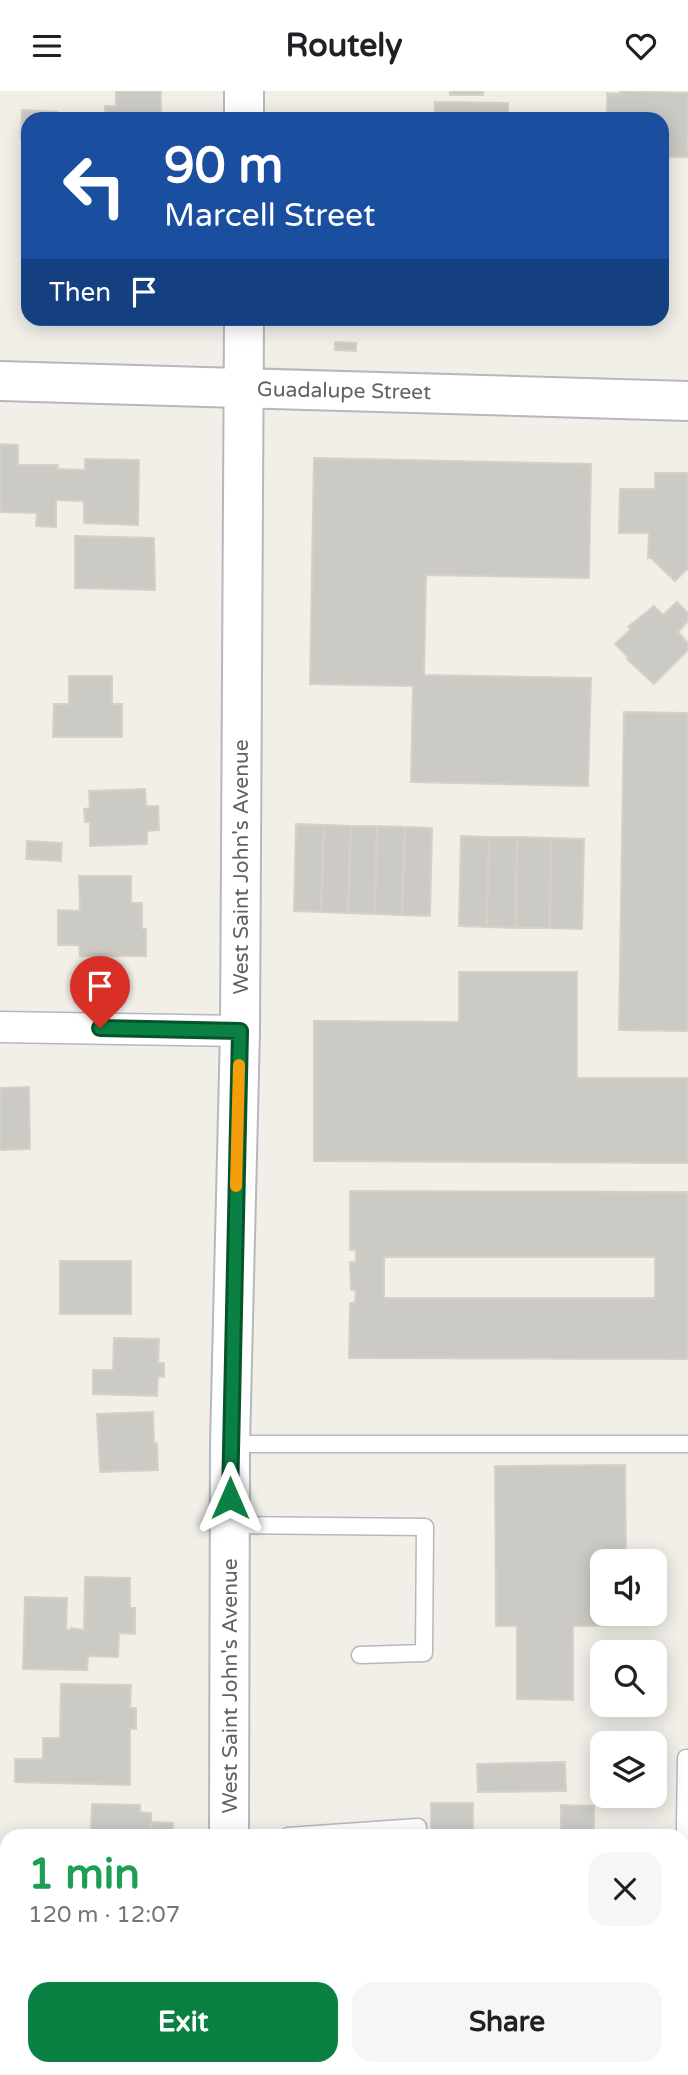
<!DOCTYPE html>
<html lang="en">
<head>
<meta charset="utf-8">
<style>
	body { margin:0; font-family:"Varela Round",sans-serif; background:#f6f6f6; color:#202124; height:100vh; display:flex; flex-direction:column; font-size:26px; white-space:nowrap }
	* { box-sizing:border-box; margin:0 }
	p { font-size:23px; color:#757577 }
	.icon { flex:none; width:38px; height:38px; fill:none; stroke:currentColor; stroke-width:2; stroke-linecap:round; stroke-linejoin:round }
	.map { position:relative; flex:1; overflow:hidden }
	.sheet { position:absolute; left:0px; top:1738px; width:690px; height:247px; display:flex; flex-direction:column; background:#fff; border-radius:21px 21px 0 0; box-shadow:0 4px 18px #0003 }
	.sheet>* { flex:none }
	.top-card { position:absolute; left:21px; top:21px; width:648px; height:214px; border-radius:21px; box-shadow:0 4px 18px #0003; background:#1a4fa0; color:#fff; overflow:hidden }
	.buttons { position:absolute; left:590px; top:1458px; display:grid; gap:14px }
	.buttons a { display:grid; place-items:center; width:77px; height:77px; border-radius:14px; background:#fff; box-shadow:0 4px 18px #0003; font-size:35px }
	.pin { position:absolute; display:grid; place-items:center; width:60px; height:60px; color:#fff; margin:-72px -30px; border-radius:50% 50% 50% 0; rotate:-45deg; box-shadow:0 0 7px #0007 }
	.pin .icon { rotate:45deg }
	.me { position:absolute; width:77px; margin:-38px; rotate:0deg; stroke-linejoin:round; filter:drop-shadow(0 0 5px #0008) }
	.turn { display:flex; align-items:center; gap:24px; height:147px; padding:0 28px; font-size:32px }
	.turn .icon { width:91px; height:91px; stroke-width:2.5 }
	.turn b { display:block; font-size:49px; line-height:60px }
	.then { display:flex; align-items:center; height:66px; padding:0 28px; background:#0003; gap:14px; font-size:26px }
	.round { display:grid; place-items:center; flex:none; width:74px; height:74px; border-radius:21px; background:#f6f6f6 }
	.summary { display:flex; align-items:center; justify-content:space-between; height:119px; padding:0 28px }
	h1 { font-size:42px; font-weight:800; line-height:52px; color:#1e9e55 }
	.primary-button { display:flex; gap:14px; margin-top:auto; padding:14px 28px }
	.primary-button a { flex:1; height:80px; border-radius:21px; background:#0b8043; color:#fff; font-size:28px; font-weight:800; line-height:80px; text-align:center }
	.primary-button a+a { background:#f6f6f6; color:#202124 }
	header { display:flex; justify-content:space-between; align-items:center; height:91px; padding:0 28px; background:#fff; font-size:32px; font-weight:800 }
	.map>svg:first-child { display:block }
	.building { fill:#cccac5; stroke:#d6d1c6; stroke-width:2; fill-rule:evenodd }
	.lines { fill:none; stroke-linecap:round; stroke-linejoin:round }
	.service-casing { stroke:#b5b8bc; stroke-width:19 }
	.minor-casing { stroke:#b5b8bc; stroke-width:33 }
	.tertiary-casing { stroke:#b5b8bc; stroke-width:42 }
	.service { stroke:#fff; stroke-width:16 }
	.minor { stroke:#fff; stroke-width:30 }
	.tertiary { stroke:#fff; stroke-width:38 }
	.route-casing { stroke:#07532c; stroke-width:18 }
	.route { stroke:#0b8043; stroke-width:12 }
	.slow { stroke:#f59e0b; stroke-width:12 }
	.labels { text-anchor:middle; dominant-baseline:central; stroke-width:5; stroke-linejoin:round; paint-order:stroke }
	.street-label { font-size:21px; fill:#5f6368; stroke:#fff }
</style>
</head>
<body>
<header><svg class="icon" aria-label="menu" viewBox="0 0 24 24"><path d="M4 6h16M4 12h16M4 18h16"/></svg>Routely<svg class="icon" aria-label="heart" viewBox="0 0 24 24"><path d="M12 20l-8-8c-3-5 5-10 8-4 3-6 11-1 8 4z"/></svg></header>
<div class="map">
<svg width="688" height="1984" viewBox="0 0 688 1984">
	<rect width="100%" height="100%" fill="#f1efe8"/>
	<g class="building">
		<polygon points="116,0 161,0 161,28 105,28 105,15 116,15"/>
		<rect x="450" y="0" width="33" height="4"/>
		<polygon points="620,0 688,2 688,66 662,66 662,28 607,28 607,2 620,3"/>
		<polygon points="435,11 508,12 508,28 434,28"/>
		<polygon points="22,19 57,21 57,28 28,28 28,48 21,48"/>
		<polygon points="335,251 356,252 356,260 335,259"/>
		<polygon points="0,353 18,354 18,374 58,374 57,378 85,379 85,368 139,369 138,434 84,432 84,410 56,409 56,436 36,435 37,422 0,421"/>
		<polygon points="314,367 591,373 589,487 426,484 424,584 591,587 588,695 411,691 413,595 310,593"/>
		<polygon points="655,382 688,382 688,477 675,490 651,467 648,467 649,442 619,442 620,398 655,398"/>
		<polygon points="75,445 154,447 155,499 75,497"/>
		<polygon points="677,511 688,522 688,530 678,541 688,552 688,559 654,593 627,568 629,567 615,553 631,538 628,536 654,515 663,524"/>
		<polygon points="69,585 112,585 112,613 122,613 122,646 53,646 54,613 69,613"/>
		<polygon points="624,621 688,622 688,940 619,939"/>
		<polygon points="145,698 146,715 158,715 159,739 147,740 147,753 90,755 90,731 85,731 84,718 90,717 89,700"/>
		<polygon points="296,733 324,734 321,821 294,820"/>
		<polygon points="324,734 351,735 348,822 321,821"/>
		<polygon points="351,735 377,735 375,823 348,822"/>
		<polygon points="377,735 405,736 402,824 375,823"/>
		<polygon points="405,736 432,737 430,825 402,824"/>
		<polygon points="461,745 489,746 487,836 459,835"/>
		<polygon points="489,746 517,746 516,837 487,836"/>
		<polygon points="517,746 551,747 550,837 516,837"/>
		<polygon points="551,747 584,748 582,838 550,837"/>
		<polygon points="27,750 62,752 61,770 26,768"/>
		<polygon points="79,785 131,785 131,812 142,812 142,838 146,838 146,865 80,865 79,854 58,854 58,819 80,820"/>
		<polygon points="459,881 577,881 577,987 688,987 688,1072 314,1070 314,930 459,931"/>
		<polygon points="29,996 30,1058 0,1059 0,997"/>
		<path d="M350,1100l338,1v167l-339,-1 1,-55h5l1,-13h-5l-1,-28h6v-12h-6zM384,1166h271v41h-271z"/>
		<rect x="60" y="1170" width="71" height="53"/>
		<polygon points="114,1247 159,1248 158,1272 164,1272 164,1286 158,1285 157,1305 93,1303 93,1279 113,1279"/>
		<polygon points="153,1321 154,1352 157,1352 158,1379 100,1381 97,1323"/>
		<polygon points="625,1374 626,1470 602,1470 602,1522 626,1522 626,1534 573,1535 573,1609 517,1608 517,1535 496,1535 495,1375"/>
		<polygon points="85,1486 130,1487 130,1517 135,1517 135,1543 119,1542 118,1566 88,1565 87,1579 23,1578 25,1506 67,1507 66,1539 70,1539 71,1537 84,1539"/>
		<polygon points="596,1560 619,1561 602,1561 602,1580 597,1580"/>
		<polygon points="61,1593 131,1594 130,1617 136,1617 136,1638 130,1638 130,1694 15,1691 15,1668 43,1668 43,1647 60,1647"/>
		<polygon points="565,1671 566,1700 478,1701 477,1673"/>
		<rect x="431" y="1712" width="42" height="33"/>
		<polygon points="92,1713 140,1714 140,1721 151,1722 151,1745 91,1745"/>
		<polygon points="561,1714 594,1715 594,1745 561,1745"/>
		<polygon points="152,1731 173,1732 172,1745 152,1745"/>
		<polygon points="5,1769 7,1769 7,1873 1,1873 1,1822 6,1822"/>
		<polygon points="682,1952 688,1952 688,1984 640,1984 640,1978 682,1978"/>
		<polygon points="16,1978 62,1978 62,1982 16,1983"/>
		<rect x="322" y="1978" width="131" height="6"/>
	</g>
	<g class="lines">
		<g class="service-casing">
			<g id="service">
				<polyline points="230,1353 688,1353"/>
				<polyline points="230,1434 425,1436 424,1562 360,1564"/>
				<polyline points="688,1667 686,1667 683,1874 688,1874"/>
				<polyline points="288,1745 418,1736"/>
			</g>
		</g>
		<g class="minor-casing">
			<polyline id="minor" points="0,936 240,940"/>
		</g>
		<g class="tertiary-casing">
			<g id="tertiary">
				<polyline points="244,28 244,0"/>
				<polyline points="0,290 688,310"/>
				<polyline points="229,1745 230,1353 240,940 244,228"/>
				<polyline points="228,1984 228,1978"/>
			</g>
		</g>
		<use href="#service" class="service"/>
		<use href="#minor" class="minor"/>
		<use href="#tertiary" class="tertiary"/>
	</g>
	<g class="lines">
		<g class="route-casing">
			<polyline id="route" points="100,937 240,940 230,1407"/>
		</g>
		<use href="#route" class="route"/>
		<polyline class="slow" points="236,1095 239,974"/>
	</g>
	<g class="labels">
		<g class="street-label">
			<text transform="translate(344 300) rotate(1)">Guadalupe Street</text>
			<text transform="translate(241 776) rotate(-90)">West Saint John's Avenue</text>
			<text transform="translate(230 1595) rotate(-90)">West Saint John's Avenue</text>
		</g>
	</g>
</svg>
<div class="buttons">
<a><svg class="icon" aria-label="sound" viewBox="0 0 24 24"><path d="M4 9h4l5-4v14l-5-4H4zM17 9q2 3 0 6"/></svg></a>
<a><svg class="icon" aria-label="search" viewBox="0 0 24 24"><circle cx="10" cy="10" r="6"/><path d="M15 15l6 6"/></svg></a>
<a><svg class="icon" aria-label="layers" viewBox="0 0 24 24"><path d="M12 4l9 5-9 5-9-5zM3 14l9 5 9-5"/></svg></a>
</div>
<div class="pin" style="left:100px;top:937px;background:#d93025"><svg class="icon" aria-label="arrive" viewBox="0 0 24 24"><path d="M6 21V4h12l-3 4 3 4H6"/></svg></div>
<svg class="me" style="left:230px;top:1407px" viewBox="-20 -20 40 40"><path d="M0-17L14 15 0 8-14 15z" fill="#0b8043" stroke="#fff" stroke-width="4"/></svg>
<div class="top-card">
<div class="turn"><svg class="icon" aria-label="left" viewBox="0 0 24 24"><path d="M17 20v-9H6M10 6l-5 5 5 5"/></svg><div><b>90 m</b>Marcell Street</div></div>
<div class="then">Then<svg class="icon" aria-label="arrive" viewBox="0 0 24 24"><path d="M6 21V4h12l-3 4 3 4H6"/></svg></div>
</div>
<section class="sheet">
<div class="summary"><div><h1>1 min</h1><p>120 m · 12:07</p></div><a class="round"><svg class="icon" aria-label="close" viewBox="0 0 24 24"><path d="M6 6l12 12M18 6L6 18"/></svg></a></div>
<div class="primary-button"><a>Exit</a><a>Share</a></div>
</section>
</div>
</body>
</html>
